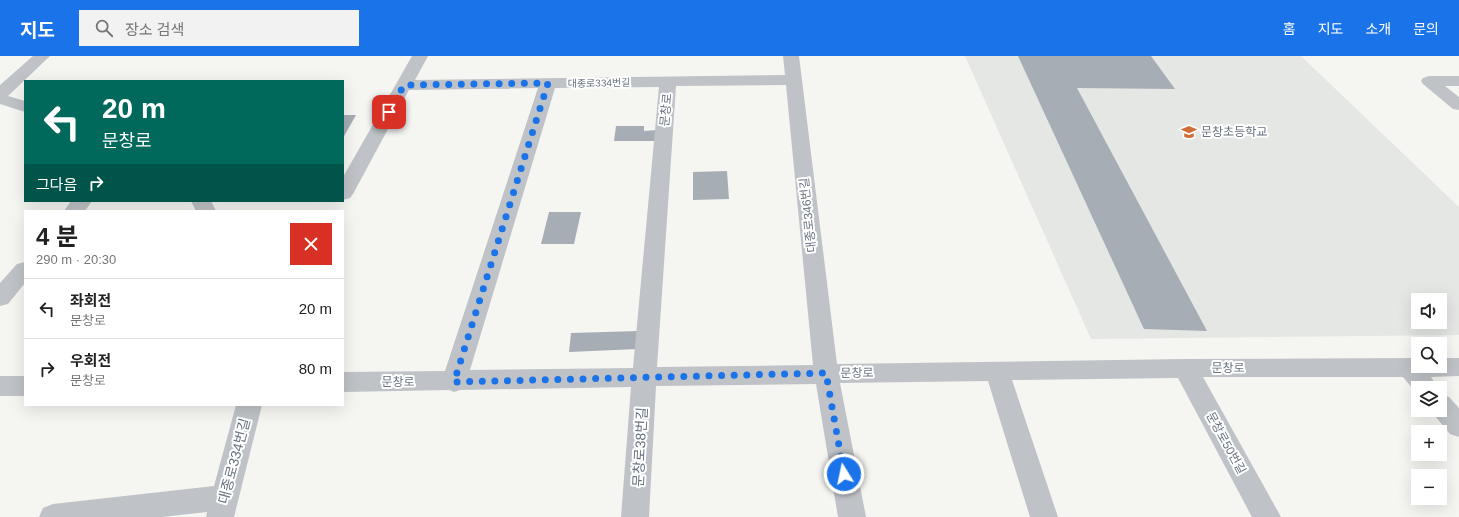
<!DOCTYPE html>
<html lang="ko">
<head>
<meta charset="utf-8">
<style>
	body { margin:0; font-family:Arial,"Noto Sans KR",sans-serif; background:#f2f2f2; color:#222; height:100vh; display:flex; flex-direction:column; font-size:15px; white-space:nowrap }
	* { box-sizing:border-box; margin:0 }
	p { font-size:13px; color:#767676 }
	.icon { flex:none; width:22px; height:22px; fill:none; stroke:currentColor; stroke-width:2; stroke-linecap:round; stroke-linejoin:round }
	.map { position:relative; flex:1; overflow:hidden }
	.sheet { position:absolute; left:24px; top:154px; width:320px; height:196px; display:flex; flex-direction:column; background:#fff; border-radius:0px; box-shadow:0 4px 16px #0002 }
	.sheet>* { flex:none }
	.hud { position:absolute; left:24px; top:24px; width:320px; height:122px; border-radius:0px; box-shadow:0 4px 16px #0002; background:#00695c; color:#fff; overflow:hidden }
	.fabs { position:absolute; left:1411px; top:237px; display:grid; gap:8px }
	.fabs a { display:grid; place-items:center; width:36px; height:36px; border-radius:0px; background:#fff; box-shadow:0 4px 16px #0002; font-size:20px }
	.pin { position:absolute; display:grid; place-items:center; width:34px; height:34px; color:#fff; margin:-17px; border-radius:8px; box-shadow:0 2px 6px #0006 }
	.me { position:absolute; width:44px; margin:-22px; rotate:350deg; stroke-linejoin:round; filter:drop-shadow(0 0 3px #0008) }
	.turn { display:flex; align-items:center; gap:14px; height:84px; padding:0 12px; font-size:18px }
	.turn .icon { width:52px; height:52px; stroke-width:2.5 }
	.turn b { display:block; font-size:28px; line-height:34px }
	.then { display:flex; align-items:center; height:38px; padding:0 12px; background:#0003; gap:8px; font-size:15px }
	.round { display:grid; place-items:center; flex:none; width:42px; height:42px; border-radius:0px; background:#f2f2f2 }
	.overview { display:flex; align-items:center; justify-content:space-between; height:68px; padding:0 12px }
	h1 { font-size:24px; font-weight:700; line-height:30px }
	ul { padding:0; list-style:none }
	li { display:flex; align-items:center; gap:12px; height:60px; padding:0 12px; border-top:1px solid #e0e0e0 }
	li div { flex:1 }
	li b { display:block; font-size:15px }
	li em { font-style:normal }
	header { display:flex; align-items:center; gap:24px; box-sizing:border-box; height:56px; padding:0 20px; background:#1a73e8; color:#fff }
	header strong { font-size:19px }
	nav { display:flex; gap:22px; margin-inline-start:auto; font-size:14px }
	.search { width:280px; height:36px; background:#f2f2f2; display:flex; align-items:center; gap:10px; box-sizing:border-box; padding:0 14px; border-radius:0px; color:#767676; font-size:15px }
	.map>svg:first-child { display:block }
	.built { fill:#e5e7e5; fill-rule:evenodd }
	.building { fill:#a7adb4 }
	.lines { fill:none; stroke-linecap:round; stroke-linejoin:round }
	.minor { fill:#bfc2c6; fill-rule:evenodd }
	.route { stroke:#1a73e8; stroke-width:7; stroke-dasharray:0 12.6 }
	.labels { text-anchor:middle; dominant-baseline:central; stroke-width:4; stroke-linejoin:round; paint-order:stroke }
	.far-street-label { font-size:10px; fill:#677280; stroke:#fff }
	.street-label { font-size:12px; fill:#677280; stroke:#fff }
	.poi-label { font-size:12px; fill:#677280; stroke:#fff; text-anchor:start }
	.near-street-label { font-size:14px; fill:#677280; stroke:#fff }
</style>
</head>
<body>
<header>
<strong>지도</strong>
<div class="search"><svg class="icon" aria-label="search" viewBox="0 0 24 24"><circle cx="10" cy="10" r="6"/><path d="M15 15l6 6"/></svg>장소 검색</div>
<nav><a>홈</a><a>지도</a><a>소개</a><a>문의</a></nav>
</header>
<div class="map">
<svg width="1459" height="461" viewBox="0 0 1459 461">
	<rect width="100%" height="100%" fill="#f5f5f2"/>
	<path class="built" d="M965,0h336l158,151v128l-368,4zM1418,244h22v22h-22z"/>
	<g class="building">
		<polygon points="1018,0 1151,0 1175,33 1077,32 1207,275 1144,273"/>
		<polygon points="343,59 356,59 343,82"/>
		<polygon points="616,70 644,70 644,75 657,74 656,85 614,85"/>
		<polygon points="727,115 729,143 693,144 693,116"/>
		<polygon points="549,156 581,156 574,188 541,188"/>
		<polygon points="639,275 638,293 569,296 571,277"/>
	</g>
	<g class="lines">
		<g class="minor">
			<polygon points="33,0 50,0 8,40 25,45 25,56 0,48 0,29"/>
			<path d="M412,0h16l-13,24 370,-5 -2,-19h16l38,308 348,-5 233,-1v8h22v-8h19v18l-28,1 7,11h-20v7l-15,-18h-200l78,140h-29l-74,-139 -166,2 46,137h-28l-42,-136 -148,2 26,134h-28l-22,-133 -160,2 -7,131h-28l10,-130 -171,3 -6,2 -5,-2 -106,2v-20l102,-1 93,-283 -129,2 -56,104 -3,4 -7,2v-23zM786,29l27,280 -156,2 19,-281zM659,31l-26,281 -163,2 85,-282z"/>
			<polygon points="1429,20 1459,20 1459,30 1445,30 1459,41 1459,54 1453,53 1423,28 1421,25 1423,22"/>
			<polygon points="71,145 92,145 85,155 64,155"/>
			<polygon points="191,145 211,145 216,155 196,155"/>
			<polygon points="25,206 25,227 8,248 0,250 0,227 17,208"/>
			<rect x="0" y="320" width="25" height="20"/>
			<polygon points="1440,338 1449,341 1459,352 1459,381 1450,378 1430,354 1440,354"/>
			<polygon points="236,349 262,349 234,461 206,461 207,456 162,461 39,461 43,452 53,448 214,430"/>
		</g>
	</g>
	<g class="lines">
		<polyline class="route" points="389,56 404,29 548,27 454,326 826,317 844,418"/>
	</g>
	<defs>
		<g id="school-bare" transform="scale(1.2)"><path d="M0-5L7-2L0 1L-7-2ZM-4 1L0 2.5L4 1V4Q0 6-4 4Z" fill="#d06d37" stroke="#fff" stroke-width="2.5" paint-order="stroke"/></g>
	</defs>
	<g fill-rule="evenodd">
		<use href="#school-bare" x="1189" y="76"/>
	</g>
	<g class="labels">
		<g class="far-street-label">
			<text transform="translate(599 27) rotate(-1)">대종로334번길</text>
		</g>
		<g class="street-label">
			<text transform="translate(666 54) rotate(-85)">문창로</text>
			<text transform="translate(808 159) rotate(-96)">대종로346번길</text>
			<text x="1228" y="312">문창로</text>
			<text transform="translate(857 317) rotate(-1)">문창로</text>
			<text x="398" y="326">문창로</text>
			<text transform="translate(1226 387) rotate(61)">문창로50번길</text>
		</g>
		<g class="poi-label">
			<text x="1201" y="76">문창초등학교</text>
		</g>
		<g class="near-street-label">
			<text transform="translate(640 391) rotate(-87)">문창로38번길</text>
			<text transform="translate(234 405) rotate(-75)">대종로334번길</text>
		</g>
	</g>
</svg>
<div class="fabs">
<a><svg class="icon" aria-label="sound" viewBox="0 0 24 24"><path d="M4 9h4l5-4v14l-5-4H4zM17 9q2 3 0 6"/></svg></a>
<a><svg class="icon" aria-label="search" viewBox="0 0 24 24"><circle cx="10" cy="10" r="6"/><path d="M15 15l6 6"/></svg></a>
<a><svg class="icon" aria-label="layers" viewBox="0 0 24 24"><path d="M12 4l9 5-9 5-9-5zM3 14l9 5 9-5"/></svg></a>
<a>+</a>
<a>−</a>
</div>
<div class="pin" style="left:389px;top:56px;background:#d93025"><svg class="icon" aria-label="arrive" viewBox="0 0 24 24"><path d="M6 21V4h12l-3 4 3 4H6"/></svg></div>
<svg class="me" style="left:844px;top:418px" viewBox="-20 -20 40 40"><circle r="17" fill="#1a73e8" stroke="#fff" stroke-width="3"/><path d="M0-11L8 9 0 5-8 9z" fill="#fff"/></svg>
<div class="hud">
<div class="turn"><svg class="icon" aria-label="left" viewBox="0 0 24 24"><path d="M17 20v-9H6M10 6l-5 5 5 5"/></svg><div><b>20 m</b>문창로</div></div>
<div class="then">그다음<svg class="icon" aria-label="right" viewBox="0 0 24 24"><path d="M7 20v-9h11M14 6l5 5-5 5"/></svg></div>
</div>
<section class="sheet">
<div class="overview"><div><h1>4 분</h1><p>290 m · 20:30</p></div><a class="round" style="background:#d93025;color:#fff"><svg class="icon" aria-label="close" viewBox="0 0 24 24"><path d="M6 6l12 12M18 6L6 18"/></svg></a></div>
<ul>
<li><svg class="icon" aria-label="left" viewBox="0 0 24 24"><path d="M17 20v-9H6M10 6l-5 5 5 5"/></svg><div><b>좌회전</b><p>문창로</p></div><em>20 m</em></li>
<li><svg class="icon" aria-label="right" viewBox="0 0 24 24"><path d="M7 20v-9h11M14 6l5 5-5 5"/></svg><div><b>우회전</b><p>문창로</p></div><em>80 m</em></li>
</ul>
</section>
</div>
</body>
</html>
